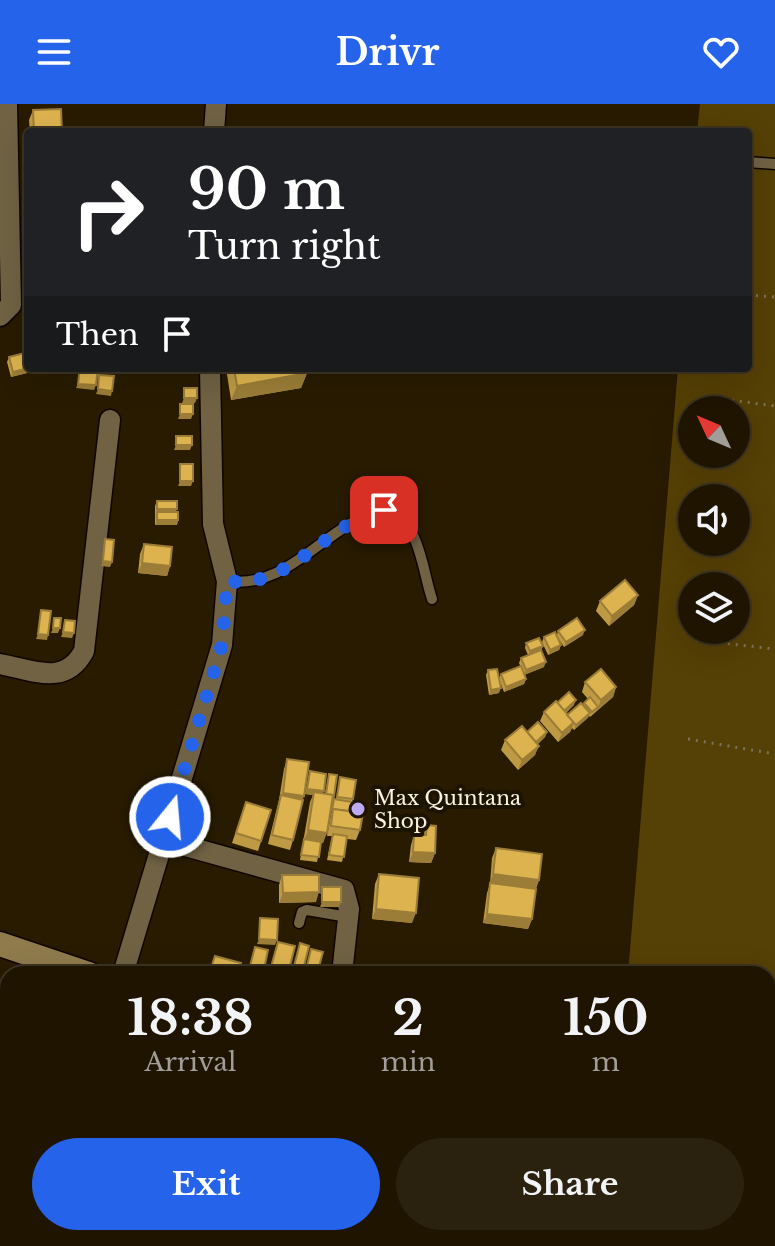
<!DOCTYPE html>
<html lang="en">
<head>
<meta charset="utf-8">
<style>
	body { margin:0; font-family:"Libre Baskerville",serif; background:#2b210f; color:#f1f3f6; height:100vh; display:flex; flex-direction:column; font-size:30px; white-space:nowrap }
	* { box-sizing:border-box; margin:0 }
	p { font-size:26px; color:#a19e99 }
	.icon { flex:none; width:44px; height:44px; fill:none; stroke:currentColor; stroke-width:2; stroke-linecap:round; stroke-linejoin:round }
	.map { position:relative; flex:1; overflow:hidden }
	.drawer { position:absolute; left:0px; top:862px; width:776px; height:280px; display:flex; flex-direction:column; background:#1e1400; border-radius:24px 24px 0 0; box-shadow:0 8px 32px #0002,0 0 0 2px #3c3322 }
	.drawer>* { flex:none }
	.hud { position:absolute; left:24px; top:24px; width:728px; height:244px; border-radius:8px; box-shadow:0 8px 32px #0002,0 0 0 2px #3c3322; background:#202124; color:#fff; overflow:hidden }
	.needle { width:52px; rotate:314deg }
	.tools { position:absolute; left:678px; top:292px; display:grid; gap:16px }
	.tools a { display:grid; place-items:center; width:72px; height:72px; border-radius:50%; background:#1e1400; box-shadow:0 8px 32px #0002,0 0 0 2px #3c3322; font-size:40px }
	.pin { position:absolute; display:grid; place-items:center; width:68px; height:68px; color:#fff; margin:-34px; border-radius:16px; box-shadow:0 4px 12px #0006 }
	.me { position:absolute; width:88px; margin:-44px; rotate:17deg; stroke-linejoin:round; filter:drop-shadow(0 0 6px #0008) }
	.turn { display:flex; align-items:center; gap:28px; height:168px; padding:0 32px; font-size:36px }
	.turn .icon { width:104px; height:104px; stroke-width:2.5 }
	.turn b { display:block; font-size:56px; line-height:68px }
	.then { display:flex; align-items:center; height:76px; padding:0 32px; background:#0003; gap:16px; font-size:30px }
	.eta { display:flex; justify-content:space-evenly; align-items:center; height:136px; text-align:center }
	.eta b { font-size:48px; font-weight:700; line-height:56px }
	.button { display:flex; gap:16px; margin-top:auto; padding:16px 32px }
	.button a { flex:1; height:92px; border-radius:48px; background:#2563eb; color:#fff; font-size:32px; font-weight:700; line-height:92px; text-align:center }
	.button a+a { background:#2b210f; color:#f1f3f6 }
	header { display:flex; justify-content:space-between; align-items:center; height:104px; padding:0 32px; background:#2563eb; color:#fff; font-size:36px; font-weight:700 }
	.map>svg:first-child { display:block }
	.green { fill:#554005; fill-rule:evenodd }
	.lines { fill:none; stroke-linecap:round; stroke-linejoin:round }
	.lane-casing { stroke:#100600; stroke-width:13 }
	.street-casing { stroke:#100600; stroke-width:23 }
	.secondary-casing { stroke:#100600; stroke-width:27 }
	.path { stroke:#7c715a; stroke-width:3; stroke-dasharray:2 6; stroke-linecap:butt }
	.lane { stroke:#706243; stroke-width:10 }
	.street { stroke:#706243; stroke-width:20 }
	.secondary { stroke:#8f7b4c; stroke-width:24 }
	.wall { fill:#be9a44 }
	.shaded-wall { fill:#9b7d37 }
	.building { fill:#ddb34f; stroke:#9b7d37; stroke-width:2 }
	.route { stroke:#2563eb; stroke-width:14; stroke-dasharray:0 25.2 }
	.poi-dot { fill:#bea9f5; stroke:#1c1300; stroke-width:3 }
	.labels { text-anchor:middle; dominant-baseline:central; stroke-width:8; stroke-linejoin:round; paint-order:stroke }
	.poi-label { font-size:20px; fill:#fbf3e2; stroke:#1c1300; text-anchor:start }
</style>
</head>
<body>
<header><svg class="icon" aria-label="menu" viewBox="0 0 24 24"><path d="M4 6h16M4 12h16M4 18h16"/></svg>Drivr<svg class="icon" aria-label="heart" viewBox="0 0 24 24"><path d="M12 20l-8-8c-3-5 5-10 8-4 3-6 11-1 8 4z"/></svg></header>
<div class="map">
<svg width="775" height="1142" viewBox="0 0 775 1142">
	<rect width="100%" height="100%" fill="#281b00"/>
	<path class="green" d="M700,0h75v1142h-170l1,-8h162v-264h-140l50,-606h70v-236h-51zM692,306h44v44h-44zM692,394h44v44h-44zM692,482h44v44h-44z"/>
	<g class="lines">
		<g class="lane-casing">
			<g id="lane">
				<polyline points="748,58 775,60"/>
				<path d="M227,477c64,9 98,-58 157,-71 36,8 38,60 48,89"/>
				<polyline points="299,819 302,808 307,806 348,813"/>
				<polyline points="768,1119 775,1120"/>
				<polyline points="273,1142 275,1134"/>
				<polyline points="716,1142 718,1134"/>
			</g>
		</g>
		<g class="street-casing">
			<g id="street">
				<polyline points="214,28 216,0"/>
				<polyline points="0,212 11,201 7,0"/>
				<path d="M0,560c33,6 65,23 84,-13l26,-231"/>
				<polyline points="164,736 344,786 349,805 342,870"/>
				<polyline points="123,870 222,541 227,477 213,420 210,264"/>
				<polyline points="0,1057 8,1038"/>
				<polyline points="60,1142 63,1134"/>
				<polyline points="175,1142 178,1134"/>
			</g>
		</g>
		<g class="secondary-casing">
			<g id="secondary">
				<polyline points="0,840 89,870"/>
				<polyline points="565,1134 571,1142"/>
			</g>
		</g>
		<g class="path">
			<polyline points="748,191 775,193"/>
			<polyline points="716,294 775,302"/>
			<polyline points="696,536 775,545"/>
			<polyline points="688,635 775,650"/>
		</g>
		<use href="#lane" class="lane"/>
		<use href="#street" class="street"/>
		<use href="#secondary" class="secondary"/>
	</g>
	<g class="wall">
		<polygon points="33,6 62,28 30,28 29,16"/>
		<polygon points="9,253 29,264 27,269 11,273 7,258"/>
		<polygon points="226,264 306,264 307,269 301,284 231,296"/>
		<polygon points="157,397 176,408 178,416 177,421 155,421 155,402"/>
		<polygon points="144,440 170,462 167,472 138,469 140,450"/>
		<polygon points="638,491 634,501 609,522 596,507 600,497"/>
		<polygon points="558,527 583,531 564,543 558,534 561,541 559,546 548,551 542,538 544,533 557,531"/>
		<polygon points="526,539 543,542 541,546 544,563 524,571 519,559 521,554 528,551 525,544"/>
		<polygon points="488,566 499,589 489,591 486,571"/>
		<polygon points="501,570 526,575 524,580 504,588 499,575"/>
		<polygon points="585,578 616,583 613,593 590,613 589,612 574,626 572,624 570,628 558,638 540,617 544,608 557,599 574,601 566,609 567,611 583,601 588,595 582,588"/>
		<polygon points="527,628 547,628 545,633 538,640 535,651 518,666 501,646 505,636"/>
		<polygon points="287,655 302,696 293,736 290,746 268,740 279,696 284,665"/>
		<polygon points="310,667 323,689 325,689 329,670 334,692 323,739 321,738 317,758 300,756 310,698 313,691 305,690"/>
		<polygon points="340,673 353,695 352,698 357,708 360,726 356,736 347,735 342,758 327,756 332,732 327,732 333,700 336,695"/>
		<polygon points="246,698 271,706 258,747 232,739"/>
		<polygon points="427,721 435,749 431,759 409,758 411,741 414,731 423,731"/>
		<polygon points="496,744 539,776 536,785 532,815 528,825 483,819 487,789 490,780 492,754"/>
		<polygon points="379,770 412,819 372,815 375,780"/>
		<polygon points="282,771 316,798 279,799 279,781"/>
		<polygon points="8,903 8,927 0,924"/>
		<polygon points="92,1134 115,1134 113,1139 92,1135"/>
		<polygon points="123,1134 141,1142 120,1142"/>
	</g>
	<g class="shaded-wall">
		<polygon points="29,264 27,269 11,273 13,268"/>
		<polygon points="179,264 195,264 193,269 177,269"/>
		<polygon points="307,269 301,284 231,296 237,282"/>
		<polygon points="78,280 96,281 94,286 76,284"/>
		<polygon points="98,285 112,287 111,292 96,290"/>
		<polygon points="184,294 197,294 195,299 182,299"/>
		<polygon points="180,310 193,310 191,315 178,315"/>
		<polygon points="176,341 192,341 190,346 174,346"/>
		<polygon points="180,377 193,377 191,382 178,382"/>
		<polygon points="157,405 177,405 175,410 156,410"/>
		<polygon points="157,416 178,416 177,421 155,421"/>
		<polygon points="103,457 112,458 110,463 101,462"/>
		<polygon points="142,459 170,462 167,472 138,469"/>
		<polygon points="638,491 634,501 609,522 612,512"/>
		<polygon points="53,524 60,524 58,529 51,529"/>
		<polygon points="585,526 583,531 564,543 566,538"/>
		<polygon points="63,528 74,529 72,534 61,533"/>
		<polygon points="38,530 48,531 47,536 36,535"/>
		<polygon points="561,541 559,546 548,551 550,546"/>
		<polygon points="543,542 541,547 528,552 530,547"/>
		<polygon points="546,558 544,563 524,571 526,566"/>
		<polygon points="526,575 524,580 504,588 506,583"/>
		<polygon points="616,583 613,593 597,606 601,596"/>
		<polygon points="501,584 499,589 489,591 491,586"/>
		<polygon points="576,596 574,601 560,613 562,608"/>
		<polygon points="590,609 588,614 574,626 576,621"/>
		<polygon points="574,618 570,628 558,638 562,629"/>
		<polygon points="547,628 545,633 533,644 535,639"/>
		<polygon points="539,642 535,651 518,666 522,656"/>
		<polygon points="307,685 324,687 322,692 305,690"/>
		<polygon points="283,689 304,692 301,701 279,698"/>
		<polygon points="308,726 327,729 323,739 304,736"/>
		<polygon points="413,748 435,749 431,759 409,758"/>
		<polygon points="493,770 539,776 535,786 489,780"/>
		<polygon points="319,788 316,798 279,799 283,789"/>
		<polygon points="322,798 341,798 339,803 320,803"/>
		<polygon points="376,805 416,809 412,819 372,815"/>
		<polygon points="487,810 532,815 528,825 483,819"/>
		<polygon points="259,835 277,836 275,841 257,840"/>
		<polygon points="594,1134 608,1135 606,1142 591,1142"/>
	</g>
	<g class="building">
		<polygon points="61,5 62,28 34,28 33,6"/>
		<polygon points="25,249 29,264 13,268 9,253"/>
		<polygon points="80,264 98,264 96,281 78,280"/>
		<polygon points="234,264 306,264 307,269 237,282"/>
		<polygon points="99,271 114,272 112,287 98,285"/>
		<rect x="184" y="284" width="13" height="10"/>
		<rect x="180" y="300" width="13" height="10"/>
		<rect x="176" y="332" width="16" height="9"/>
		<rect x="180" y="360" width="13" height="17"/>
		<rect x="157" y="397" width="20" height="8"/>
		<rect x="157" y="408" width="21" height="8"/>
		<polygon points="105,435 114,436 112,458 103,457"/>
		<polygon points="144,440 172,443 170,462 142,459"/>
		<polygon points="625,476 638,491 612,512 600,497"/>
		<polygon points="41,506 51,507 48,531 38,530"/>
		<polygon points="54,514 61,514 60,524 53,524"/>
		<polygon points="577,514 585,526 566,538 558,527"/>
		<polygon points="65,516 75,517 74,529 63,528"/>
		<polygon points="555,528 561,541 550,546 544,533"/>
		<polygon points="539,534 543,542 530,547 526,539"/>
		<polygon points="541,546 546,558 526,566 521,554"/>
		<polygon points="521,562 526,575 506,583 501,570"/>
		<polygon points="497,565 501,584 491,586 488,566"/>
		<polygon points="601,565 616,583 601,596 585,578"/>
		<polygon points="569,588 576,596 564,607 557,599"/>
		<polygon points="590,593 598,603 592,608 584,599"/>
		<polygon points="556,597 574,618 562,629 544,608"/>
		<polygon points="581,599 590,609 576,621 567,611"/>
		<polygon points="538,618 547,628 536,638 527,628"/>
		<polygon points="522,622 539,642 522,656 505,636"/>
		<polygon points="287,655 309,658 304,692 283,689"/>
		<polygon points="310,667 326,670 324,687 307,685"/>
		<polygon points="329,670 337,671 334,692 333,691 326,690"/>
		<polygon points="340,673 356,676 353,695 337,693"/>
		<polygon points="314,688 333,691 327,729 308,726"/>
		<polygon points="281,691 303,696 293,736 272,731"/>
		<polygon points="334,695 358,699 357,708 333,705 332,707"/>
		<polygon points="246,698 271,706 261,737 236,729"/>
		<polygon points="333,705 363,709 360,726 331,722"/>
		<polygon points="427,721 436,722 435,749 413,748 414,731 426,731"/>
		<polygon points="333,730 347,732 344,753 329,751"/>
		<polygon points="304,735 321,738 319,753 301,751"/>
		<polygon points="496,744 542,750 539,776 493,770"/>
		<polygon points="379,770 419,774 416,809 376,805"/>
		<polygon points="282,771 319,771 319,788 283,789"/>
		<polygon points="490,779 536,785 532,815 487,810"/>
		<rect x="322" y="783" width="19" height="15"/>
		<polygon points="260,814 278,815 277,836 259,835"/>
		<polygon points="278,838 295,842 288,870 269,870"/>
		<polygon points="300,839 309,842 302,870 292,870"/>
		<polygon points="255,843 268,846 263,870 249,866"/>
		<polygon points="311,845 323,848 317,870 305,870"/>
		<polygon points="215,852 241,859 238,870 209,870"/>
		<polygon points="36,862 55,870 32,870"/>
		<polygon points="248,866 263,870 247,870"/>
		<polygon points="8,903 8,916 3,914"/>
		<polygon points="0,950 8,953 8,984 0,1003"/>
		<polygon points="9,1134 16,1134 35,1142 6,1142"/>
		<polygon points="93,1134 102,1134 115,1140 114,1142 89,1142"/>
		<polygon points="123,1134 144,1134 141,1141 136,1141 139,1142 125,1142 128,1136"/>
	</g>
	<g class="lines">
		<path class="route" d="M170,713l52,-172 5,-64c64,9 98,-58 157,-71"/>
	</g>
	<circle class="poi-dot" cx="358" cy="705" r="8"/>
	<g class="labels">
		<g class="poi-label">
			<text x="374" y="694">Max Quintana<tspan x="374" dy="23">Shop</tspan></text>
		</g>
	</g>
</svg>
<div class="tools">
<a><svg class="needle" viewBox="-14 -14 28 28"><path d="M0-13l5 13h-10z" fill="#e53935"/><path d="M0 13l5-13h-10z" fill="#a19e99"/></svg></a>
<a><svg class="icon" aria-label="sound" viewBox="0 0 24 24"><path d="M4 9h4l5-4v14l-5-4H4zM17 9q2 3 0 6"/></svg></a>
<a><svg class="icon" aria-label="layers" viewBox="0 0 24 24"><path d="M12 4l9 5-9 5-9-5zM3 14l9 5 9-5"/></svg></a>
</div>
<div class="pin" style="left:384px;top:406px;background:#d93025"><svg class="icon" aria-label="arrive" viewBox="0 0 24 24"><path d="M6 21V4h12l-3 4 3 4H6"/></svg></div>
<svg class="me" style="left:170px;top:713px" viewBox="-20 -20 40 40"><circle r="17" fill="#2563eb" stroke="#fff" stroke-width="3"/><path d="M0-11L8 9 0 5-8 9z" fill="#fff"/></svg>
<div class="hud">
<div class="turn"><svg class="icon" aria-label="right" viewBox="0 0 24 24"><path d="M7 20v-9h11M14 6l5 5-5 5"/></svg><div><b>90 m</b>Turn right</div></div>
<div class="then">Then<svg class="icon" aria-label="arrive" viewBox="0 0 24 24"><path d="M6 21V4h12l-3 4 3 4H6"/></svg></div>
</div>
<section class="drawer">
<div class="eta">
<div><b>18:38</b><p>Arrival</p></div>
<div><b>2</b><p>min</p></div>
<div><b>150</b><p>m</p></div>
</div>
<div class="button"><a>Exit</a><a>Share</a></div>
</section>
</div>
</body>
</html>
